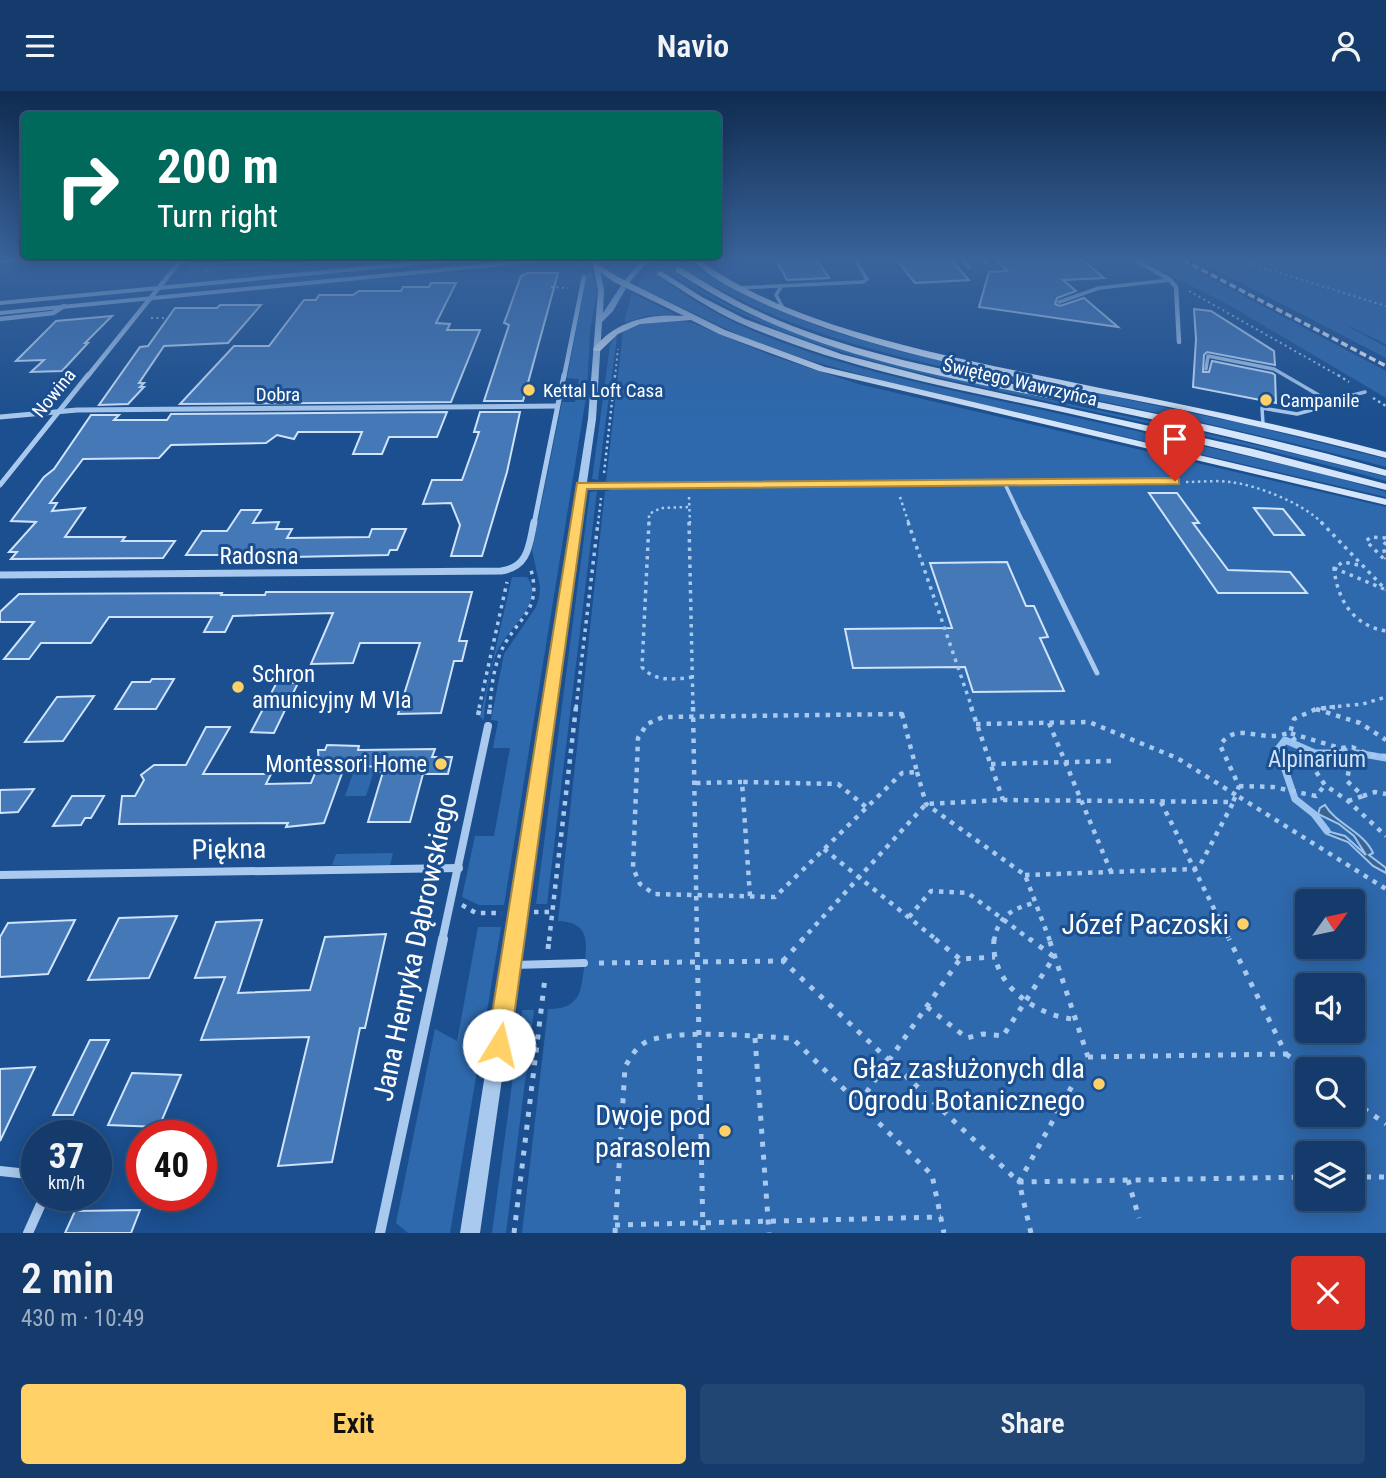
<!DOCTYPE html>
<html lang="en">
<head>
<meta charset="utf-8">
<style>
	body { margin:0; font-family:"Roboto Condensed",sans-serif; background:#214673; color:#f1f3f6; height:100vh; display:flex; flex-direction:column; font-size:26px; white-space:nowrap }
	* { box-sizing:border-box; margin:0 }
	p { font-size:23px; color:#9dadc1 }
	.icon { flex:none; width:38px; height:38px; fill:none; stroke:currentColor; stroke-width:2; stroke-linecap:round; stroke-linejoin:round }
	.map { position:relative; height:1142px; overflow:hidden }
	.details { display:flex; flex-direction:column; background:#143b6b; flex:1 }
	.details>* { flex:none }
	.hud { position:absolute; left:21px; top:21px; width:700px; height:147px; border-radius:7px; box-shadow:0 4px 18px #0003,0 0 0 2px #33557e; background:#00695c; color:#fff; overflow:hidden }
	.needle { width:46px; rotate:57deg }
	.buttons { position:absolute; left:1295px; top:798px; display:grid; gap:14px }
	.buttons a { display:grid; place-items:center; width:70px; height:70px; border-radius:7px; background:#143b6b; box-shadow:0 4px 18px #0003,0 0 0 2px #33557e; font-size:35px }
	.speed { position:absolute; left:21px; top:1029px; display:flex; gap:14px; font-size:35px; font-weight:700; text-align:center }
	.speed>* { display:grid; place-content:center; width:91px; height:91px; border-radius:50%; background:#143b6b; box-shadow:0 4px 18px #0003,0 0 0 2px #33557e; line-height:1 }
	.speed small { font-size:18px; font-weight:400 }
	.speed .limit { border:10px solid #d22; background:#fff; color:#111 }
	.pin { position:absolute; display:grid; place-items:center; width:60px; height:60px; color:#fff; margin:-72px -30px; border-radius:50% 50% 50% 0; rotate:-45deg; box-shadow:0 0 7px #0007 }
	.pin .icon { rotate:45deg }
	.me { position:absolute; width:77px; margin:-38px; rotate:9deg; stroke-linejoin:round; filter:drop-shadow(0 0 5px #0008) }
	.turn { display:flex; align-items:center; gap:24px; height:147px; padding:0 21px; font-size:32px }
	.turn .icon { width:91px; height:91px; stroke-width:2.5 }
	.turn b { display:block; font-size:49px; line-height:60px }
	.round { display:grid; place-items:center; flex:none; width:74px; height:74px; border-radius:7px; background:#214673 }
	.summary { display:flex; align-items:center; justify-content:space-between; height:119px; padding:0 21px }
	h1 { font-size:42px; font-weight:600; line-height:52px }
	.primary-button { display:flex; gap:14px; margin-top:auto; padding:14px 21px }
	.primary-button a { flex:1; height:80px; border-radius:7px; background:#ffd166; color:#111; font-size:28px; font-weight:600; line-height:80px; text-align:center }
	.primary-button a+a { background:#214673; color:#f1f3f6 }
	header { display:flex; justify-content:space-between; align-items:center; height:91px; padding:0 21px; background:#143b6b; font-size:32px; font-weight:600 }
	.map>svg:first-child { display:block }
	.green { fill:#2e69ad; fill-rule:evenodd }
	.water { fill:#3c6290; stroke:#9cc4f0; stroke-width:2 }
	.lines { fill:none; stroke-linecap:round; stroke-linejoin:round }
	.stream { stroke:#9cc4f0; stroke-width:7 }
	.building { fill:#4478b7; stroke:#cfe3fa; stroke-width:2 }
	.secondary-tunnel { stroke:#3d69a0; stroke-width:8; stroke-dasharray:8 4.5; stroke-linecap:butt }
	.path-far4 { stroke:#a9c9ee; stroke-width:2; stroke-dasharray:2 3.5; stroke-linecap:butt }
	.path-far3 { stroke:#a9c9ee; stroke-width:2.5; stroke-dasharray:2.5 3.5; stroke-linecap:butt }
	.path-far2 { stroke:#a9c9ee; stroke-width:3.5; stroke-dasharray:3.5 5; stroke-linecap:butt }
	.path-far1 { stroke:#a9c9ee; stroke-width:4.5; stroke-dasharray:4.5 6; stroke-linecap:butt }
	.path { stroke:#a9c9ee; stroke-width:5; stroke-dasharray:5 8; stroke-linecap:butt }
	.service-far2 { stroke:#a9c9ee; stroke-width:3.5 }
	.service-far1 { stroke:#a9c9ee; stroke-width:5 }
	.service { stroke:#a9c9ee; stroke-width:8 }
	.minor-far4 { stroke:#a9c9ee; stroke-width:4.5 }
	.minor-far3 { stroke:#a9c9ee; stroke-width:5 }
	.minor-far2 { stroke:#a9c9ee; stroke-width:7 }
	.minor-far1 { stroke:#a9c9ee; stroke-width:8 }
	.minor { stroke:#a9c9ee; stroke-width:10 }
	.tertiary { fill:#a9c9ee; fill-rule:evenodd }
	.secondary { fill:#d6e6fa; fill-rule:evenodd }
	.rail { stroke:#fff; stroke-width:3.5; stroke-dasharray:7 3.5; stroke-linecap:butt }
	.route { fill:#ffd166; stroke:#a68842; stroke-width:2 }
	.poi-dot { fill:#ffd166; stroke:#1b4f8f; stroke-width:2.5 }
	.labels { text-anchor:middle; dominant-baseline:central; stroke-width:6; stroke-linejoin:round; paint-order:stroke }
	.far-street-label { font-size:19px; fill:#fff; stroke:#1b4f8f }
	.far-poi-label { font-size:19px; fill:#fff; stroke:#1b4f8f; text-anchor:start }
	.street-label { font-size:23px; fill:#fff; stroke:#1b4f8f }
	.poi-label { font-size:23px; fill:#fff; stroke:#1b4f8f; text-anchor:start }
	.park-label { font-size:23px; fill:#cfe3fa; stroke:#1b4f8f }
	.near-street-label { font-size:28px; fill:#fff; stroke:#1b4f8f }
	.near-poi-label { font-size:28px; fill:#fff; stroke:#1b4f8f; text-anchor:end }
</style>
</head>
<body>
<header><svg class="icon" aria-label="menu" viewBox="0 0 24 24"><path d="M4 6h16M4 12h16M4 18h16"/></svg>Navio<svg class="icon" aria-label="person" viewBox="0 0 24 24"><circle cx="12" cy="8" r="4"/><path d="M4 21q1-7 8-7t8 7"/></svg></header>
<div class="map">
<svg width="1386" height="1142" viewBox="0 0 1386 1142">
	<rect width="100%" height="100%" fill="#1b4f8f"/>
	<g class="green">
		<polygon points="191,169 229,169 228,176 306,169 354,169 182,183"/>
		<path d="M659,169h28l36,24 59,28 49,19 75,22 343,72 137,34v8c-114,-31 -230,-54 -346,-79 -122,-26 -250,-50 -355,-120l-12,2c61,49 140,68 213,89 165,46 335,73 500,118v4c-113,-31 -226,-55 -340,-80 -130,-28 -268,-53 -379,-130l-12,2c98,81 265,110 387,137 96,21 193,43 289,66l55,16v5l-503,-116 -78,-22 -57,-20 -111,-53z"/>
		<polygon points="1141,169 1176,169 1386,280 1386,307 1229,214"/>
		<polygon points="1197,169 1386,169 1386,253 1340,231 1386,256 1386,267"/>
		<polygon points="591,177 597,198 590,241 587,300 504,814 479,814 462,806 475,745 494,745 510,657 493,657 498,630 491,629 504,563 536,516 539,507 540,496 532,459 562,311 575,311 579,288 567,287 588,178"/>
		<polygon points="632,202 674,223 646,225 624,232"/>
		<path d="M675,228l20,5 75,31 88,29 528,123v726h-864l26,-224c9,0 19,-1 26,-8 8,-8 8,-21 10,-32 3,-25 7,-47 -26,-48l47,-430h4l1,-9 -4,-1 17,-150 18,-8zM1307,810h46v46h-46zM1307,894h46v46h-46zM1307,978h46v46h-46zM1307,1062h46v46h-46z"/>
		<polygon points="615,245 617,246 598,389 592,388 610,254"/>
		<polygon points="597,400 547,813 536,813 590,401"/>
		<path d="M512,486h15c20,27 -23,53 -31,77 -7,21 -11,45 -12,66l-4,-3z"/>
		<polygon points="356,674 376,674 366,705 345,705"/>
		<polygon points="393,762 390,774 332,774 336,763"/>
		<polygon points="478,836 501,836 450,1142 408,1142 396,1132 435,938 457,950"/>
		<polygon points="522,919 534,919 506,1142 492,1142"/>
	</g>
	<path class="water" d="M1325,714c11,19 39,27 48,48l-4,2 17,13v5l-13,-7 -25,-24 -21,-8v-3l18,5 21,19 -12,-19 -15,-12 -21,-10 2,-6z"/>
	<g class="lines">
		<g class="stream">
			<polyline points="1357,662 1386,667"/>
			<polyline points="1327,740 1314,723 1295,708 1278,658 1285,649 1315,662 1343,662 1344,659"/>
		</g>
	</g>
	<g class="building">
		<polygon points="776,169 817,169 829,187 787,189"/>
		<polygon points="897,169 951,169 969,189 915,192"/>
		<polygon points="997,169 1083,169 1104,187 1063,189 1076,200 1057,207 1055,213 1060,215 1084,207 1118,236 979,216 989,181 1007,180"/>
		<polygon points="527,182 558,182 523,310 484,310 509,234 504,232 507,224 521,185"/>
		<polygon points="431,192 456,192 436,232 450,233 447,239 480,239 451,311 180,313 234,255 269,255 304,209 316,209 319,204 353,204 359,200 401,200 403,196 429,196"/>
		<polygon points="220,214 261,214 228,252 164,255 139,292 144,292 140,296 144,296 128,313 99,314 140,256 148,255 175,217 217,217"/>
		<polygon points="1194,218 1211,220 1274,260 1275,274 1207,261 1204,264 1203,281 1209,281 1212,270 1272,282 1275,284 1276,312 1193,296 1196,248"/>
		<polygon points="112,225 85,252 88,252 62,280 31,281 44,269 16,270 56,230"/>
		<polygon points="447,321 437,346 389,346 382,363 353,363 362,341 298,341 294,348 277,344 266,352 171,354 159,367 83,368 50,412 57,412 52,420 85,417 65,446 125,446 122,450 175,450 163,467 11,468 17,461 9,461 36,431 11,430 44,386 54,378 91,324 119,324 114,329 167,329 171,323"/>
		<polygon points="480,321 520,321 507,381 482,465 451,465 460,434 451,412 423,413 432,389 462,389 479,341 474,341"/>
		<polygon points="1149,402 1177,402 1199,432 1193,432 1228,479 1290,481 1307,502 1218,502"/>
		<polygon points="1254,417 1283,418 1304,444 1274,444"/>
		<polygon points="241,419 261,419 253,432 279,431 276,438 292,438 287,447 369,446 372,438 406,438 397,459 390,459 388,464 243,467 245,464 186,464 202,440 227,440"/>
		<polygon points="1007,471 1026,515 1034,515 1048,546 1040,547 1064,600 973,601 965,576 853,577 845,538 952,537 930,472"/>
		<polygon points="266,501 472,501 459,550 467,550 462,570 454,570 441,622 398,623 420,552 360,552 353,572 311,573 333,522 233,525 225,541 204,541 212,526 109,526 91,552 41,552 29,568 4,568 34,531 0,531 0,521 19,503 222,502 221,504 265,504"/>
		<polygon points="152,588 174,588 156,618 115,618 132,591 150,591"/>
		<polygon points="277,591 298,592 274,642 251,641"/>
		<polygon points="94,605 63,650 25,651 57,606"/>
		<polygon points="206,636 230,636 203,683 271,683 266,693 311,692 319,673 318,659 325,659 327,654 359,655 358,659 435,658 432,666 452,666 448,683 423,683 410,731 368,731 383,681 377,681 379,676 345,674 324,732 286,736 288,732 119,733 122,705 135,705 144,689 141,684 154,674 186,674"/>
		<polygon points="34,698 18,721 0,722 0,699"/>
		<polygon points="72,705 104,705 91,727 85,727 81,734 53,735"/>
		<polygon points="177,825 149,887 88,889 119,827"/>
		<polygon points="75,829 48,883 0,886 0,846 8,832"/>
		<polygon points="262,829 238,902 310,899 325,846 386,843 365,937 360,937 332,1071 278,1075 309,946 201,949 225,886 195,887 216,831"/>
		<polygon points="90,949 109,949 73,1024 53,1024"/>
		<polygon points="35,976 0,1050 0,978"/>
		<polygon points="132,982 181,984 159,1036 108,1034"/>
		<polygon points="140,1119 131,1142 65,1142 75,1120"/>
	</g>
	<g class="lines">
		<g class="secondary-tunnel">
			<polyline points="646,169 661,182"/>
			<polyline points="667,169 679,179"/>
		</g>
		<g class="path-far4">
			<polyline points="574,169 575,173 581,174"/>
			<polyline points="1238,169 1386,215"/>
			<polyline points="207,180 211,169"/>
			<polyline points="551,196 568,197"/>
			<polyline points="1189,200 1341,286"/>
			<polyline points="151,227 169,227"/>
			<polyline points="615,286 618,258"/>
		</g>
		<g class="path-far3">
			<polyline points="1338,284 1349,291"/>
			<polyline points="1373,307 1386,315"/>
			<polyline points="604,382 615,284"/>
			<path d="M1186,391c14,0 30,-2 44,0 27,3 75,22 93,42"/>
			<polyline points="689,406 690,433"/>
			<polyline points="900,406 909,433"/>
			<polyline points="598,433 601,407"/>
			<polyline points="649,433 649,423 661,417 690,416"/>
		</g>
		<g class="path-far2">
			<path d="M649,431l-7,145c13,16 34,12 52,10"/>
			<polyline points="689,431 693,617"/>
			<polyline points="908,431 972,617"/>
			<polyline points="1321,431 1386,499"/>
			<polyline points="1386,447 1371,446 1366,450 1386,470"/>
			<polyline points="1386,451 1383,455 1386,468"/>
			<path d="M1358,474l-15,-3 -9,6c3,31 19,58 52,63"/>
			<polyline points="1334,477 1384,498"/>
			<polyline points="479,617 507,491"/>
			<path d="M490,617c1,-18 3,-37 10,-54 14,-35 43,-41 31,-84"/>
			<polyline points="576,617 598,431"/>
			<polyline points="1321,617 1363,613 1386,606"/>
		</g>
		<g class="path-far1">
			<polyline points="693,616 697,850"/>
			<polyline points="971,616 1003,709"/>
			<polyline points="1316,618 1360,632 1386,649"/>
			<polyline points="489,623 490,616"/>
			<polygon points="902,623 917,681 902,682 775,806 654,803 640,793 633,777 638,647 647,633 663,626"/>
			<polyline points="478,624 480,616"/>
			<polyline points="1049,632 1111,781"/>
			<path d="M976,633l113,-2 88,36 59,37 3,-9 -19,-41c15,-21 32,-8 53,-9 5,0 11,-2 17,-3l4,-14 22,-10 19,-2"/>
			<polyline points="1386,665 1370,664 1352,656 1340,657 1290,642 1325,694 1348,710 1386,745"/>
			<polyline points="1367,666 1351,665 1347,690 1363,705 1375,701 1386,703"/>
			<polyline points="991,673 1111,670"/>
			<polyline points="917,681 926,713 1025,784 1050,850"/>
			<polyline points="696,692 742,691"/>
			<polyline points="1239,695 1273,696 1316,705 1325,694"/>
			<polyline points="1348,710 1363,705"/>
			<polyline points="1161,711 1230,850"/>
			<polyline points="824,758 938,850"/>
			<polyline points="1025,784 1194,778 1199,776 1233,712"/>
			<polyline points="750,805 742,691 838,693 866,716"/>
			<polyline points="462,814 476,822 502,822"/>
			<polyline points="534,821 553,821"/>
			<polyline points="909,826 931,800 968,802 1032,850"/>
			<polyline points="549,850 576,616"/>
			<polyline points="801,850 926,713 1003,709 1233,711 1236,704 1386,798"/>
			<path d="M994,850c4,-26 20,-33 43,-39"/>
		</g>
		<g class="path">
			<polyline points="697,848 703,1142"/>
			<polyline points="935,848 960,868"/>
			<path d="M994,848c-4,44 39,75 78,80"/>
			<polyline points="548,858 549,848"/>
			<polyline points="783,870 803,848"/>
			<polyline points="599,872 783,870 1019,1091 1307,1086"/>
			<polyline points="927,916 967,947 983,943 1003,945 1054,866 1030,848"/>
			<polyline points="755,947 769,1142"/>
			<polyline points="1286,963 1308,978"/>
			<polyline points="1088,966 1286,963 1229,848"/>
			<polyline points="1353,1010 1386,1033"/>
			<polyline points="859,1012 960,868 995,866"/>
			<polyline points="1353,1086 1386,1086"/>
			<polyline points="1128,1089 1139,1127"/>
			<polyline points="615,1134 941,1126"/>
			<polyline points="514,1142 545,887"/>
			<path d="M615,1142l10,-166c5,-9 11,-20 21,-25 29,-14 111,-5 146,-4l140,137 12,58"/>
			<polyline points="1031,1142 1019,1091 1088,966 1049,848"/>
		</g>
		<g class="service-far2">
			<polyline points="963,169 969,176"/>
			<polyline points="984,169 986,171"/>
			<polyline points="0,170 14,169"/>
			<polyline points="781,196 776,204 783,217"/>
			<polyline points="737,197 863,191 867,188 855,169"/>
			<polyline points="1059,211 1099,197 1170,189"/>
			<polyline points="1206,278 1208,265 1274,278 1334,313 1297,323 1262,317 1263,333"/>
			<polyline points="1330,310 1365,301"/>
			<polyline points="1005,393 1024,433"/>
			<polyline points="582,394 1175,391"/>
		</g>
		<polyline class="service-far1" points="1023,431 1097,582"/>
		<polyline class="service" points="514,874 584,872"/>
		<g class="minor-far4">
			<polyline points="1136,169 1170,189 1176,196 1179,251"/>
			<polyline points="0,228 53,222 64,215"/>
			<polyline points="87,286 181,169"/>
			<polyline points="564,286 584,186"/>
		</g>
		<g class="minor-far3">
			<polyline points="0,326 77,319 557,315"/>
			<polyline points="0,394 88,284"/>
			<polyline points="534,433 564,284"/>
		</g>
		<path class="minor-far2" d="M0,484l501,-4c28,-4 28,-26 33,-49"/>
		<g class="minor-far1">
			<polyline points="0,784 459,777"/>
			<polyline points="442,850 488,635"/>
		</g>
		<g class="minor">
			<polyline points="0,1080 37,1084"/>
			<polyline points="28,1142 45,1104"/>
			<polyline points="380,1142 443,848"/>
		</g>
		<g class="tertiary">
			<polygon points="431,169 455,169 452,171 0,214 0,210"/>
			<polygon points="524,169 547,169 544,171 0,224 0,220"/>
			<polygon points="592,169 598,169 604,199 603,222 624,190 642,169 649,169 629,192 613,220 602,231 596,328 480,1142 460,1142 588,328 598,199"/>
		</g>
		<g class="secondary">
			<path d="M692,169c11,0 18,8 28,14 34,21 73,37 111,50 88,29 179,45 269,64 96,19 192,39 286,64v6c-74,-19 -147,-36 -222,-52 -132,-27 -270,-46 -395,-100 -26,-12 -56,-25 -77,-46z"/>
			<path d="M597,173l23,14 105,52 100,37 561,132v6l-567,-134 -100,-37 -28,-14 -51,4 -22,10 -18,17h-6l-1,-2c22,-28 56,-36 91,-33l-70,-34 -20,-14 -1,-2z"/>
			<path d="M676,177h6c25,16 51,32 78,44 91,42 193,59 291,80 112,23 225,46 335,78v6c-91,-23 -181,-46 -273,-65 -119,-25 -247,-43 -358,-95 -28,-13 -53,-28 -79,-44z"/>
			<path d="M661,180l41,26 43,22 96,35 96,25 316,70 133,35v6c-106,-27 -212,-53 -319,-77 -110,-24 -223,-44 -327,-90 -29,-13 -55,-31 -82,-48l-1,-2z"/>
		</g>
		<polyline class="rail" points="1183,169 1386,275"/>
	</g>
	<linearGradient id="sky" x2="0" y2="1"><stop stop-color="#0f2b4f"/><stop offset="0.51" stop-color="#39639b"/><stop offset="1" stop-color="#39639b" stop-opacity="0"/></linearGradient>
	<rect width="1386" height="329" fill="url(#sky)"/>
	<polygon class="route" points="1175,387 1179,388 1179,393 587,398 510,954 507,962 499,966 490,962 487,954 577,392"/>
	<g class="poi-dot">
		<circle cx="529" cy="299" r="7"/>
		<circle cx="1266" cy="309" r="7"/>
		<circle cx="238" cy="596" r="7"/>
		<circle cx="441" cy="673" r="7"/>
		<circle cx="1243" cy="833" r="7"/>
		<circle cx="1099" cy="993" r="7"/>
		<circle cx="725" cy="1040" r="7"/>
	</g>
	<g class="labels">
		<g class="far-street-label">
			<text transform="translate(1020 291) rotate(13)">Świętego Wawrzyńca</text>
			<text transform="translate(54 302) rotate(-51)">Nowina</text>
			<text x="278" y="303">Dobra</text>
		</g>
		<g class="far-poi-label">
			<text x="543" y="299">Kettal Loft Casa</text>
			<text x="1280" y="309">Campanile</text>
		</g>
		<g class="street-label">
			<text x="259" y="465">Radosna</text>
		</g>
		<g class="poi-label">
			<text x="252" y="583">Schron<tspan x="252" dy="26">amunicyjny M VIa</tspan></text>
			<text x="427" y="673" text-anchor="end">Montessori Home</text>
		</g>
		<g class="park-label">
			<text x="1317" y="668">Alpinarium</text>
		</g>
		<g class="near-street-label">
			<text transform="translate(229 758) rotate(-1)">Piękna</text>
			<text transform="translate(415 856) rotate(-78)">Jana Henryka Dąbrowskiego</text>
		</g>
		<g class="near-poi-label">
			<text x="1229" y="833">Józef Paczoski</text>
			<text x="1085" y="977">Głaz zasłużonych dla<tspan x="1085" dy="32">Ogrodu Botanicznego</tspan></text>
			<text x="711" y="1024">Dwoje pod<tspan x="711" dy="32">parasolem</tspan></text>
		</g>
	</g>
</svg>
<div class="buttons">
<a><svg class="needle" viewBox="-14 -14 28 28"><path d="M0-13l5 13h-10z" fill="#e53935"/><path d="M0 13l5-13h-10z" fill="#9dadc1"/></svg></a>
<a><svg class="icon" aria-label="sound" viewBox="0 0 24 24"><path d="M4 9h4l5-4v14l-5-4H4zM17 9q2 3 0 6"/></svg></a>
<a><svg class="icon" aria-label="search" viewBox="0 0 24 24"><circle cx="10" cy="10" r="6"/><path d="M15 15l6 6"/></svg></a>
<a><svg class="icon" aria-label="layers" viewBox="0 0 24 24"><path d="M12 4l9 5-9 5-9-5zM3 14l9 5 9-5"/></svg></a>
</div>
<div class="speed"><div>37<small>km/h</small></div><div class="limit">40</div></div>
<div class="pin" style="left:1175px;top:390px;background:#d93025"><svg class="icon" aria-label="arrive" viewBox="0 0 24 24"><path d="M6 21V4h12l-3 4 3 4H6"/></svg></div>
<svg class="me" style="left:499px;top:954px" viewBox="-20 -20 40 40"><circle r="19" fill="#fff"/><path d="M0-13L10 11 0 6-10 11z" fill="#ffd166"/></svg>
<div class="hud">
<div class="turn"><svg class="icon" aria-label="right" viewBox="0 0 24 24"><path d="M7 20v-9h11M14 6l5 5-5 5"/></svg><div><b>200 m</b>Turn right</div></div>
</div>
</div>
<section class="details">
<div class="summary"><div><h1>2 min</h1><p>430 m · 10:49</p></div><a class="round" style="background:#d93025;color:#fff"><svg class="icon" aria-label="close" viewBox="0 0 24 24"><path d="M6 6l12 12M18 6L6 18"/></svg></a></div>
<div class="primary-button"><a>Exit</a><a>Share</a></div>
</section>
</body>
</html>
